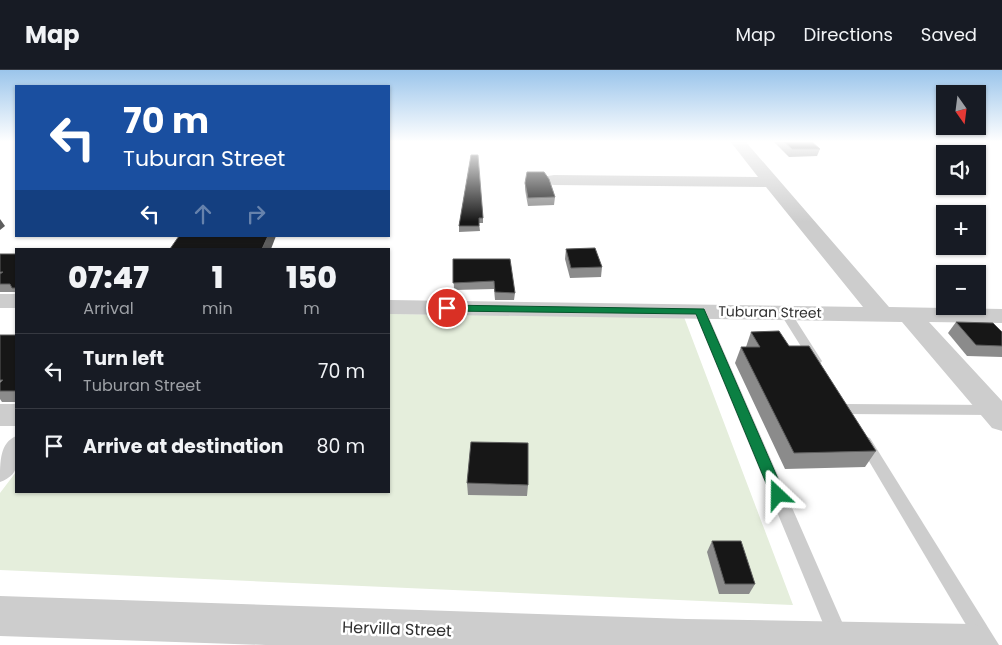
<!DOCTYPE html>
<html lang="en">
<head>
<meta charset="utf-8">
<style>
	body { margin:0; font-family:Poppins,sans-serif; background:#20242c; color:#f1f3f6; height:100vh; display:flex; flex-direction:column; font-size:19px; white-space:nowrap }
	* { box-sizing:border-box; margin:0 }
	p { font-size:16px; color:#9ea1a6 }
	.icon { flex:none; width:28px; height:28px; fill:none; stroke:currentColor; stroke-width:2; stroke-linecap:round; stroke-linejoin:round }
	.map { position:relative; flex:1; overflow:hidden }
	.sheet { position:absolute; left:15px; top:178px; width:375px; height:245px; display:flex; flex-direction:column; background:#171b24; border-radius:0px; box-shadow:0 1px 4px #0004 }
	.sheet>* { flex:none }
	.guide { position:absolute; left:15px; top:15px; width:375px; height:152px; border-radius:0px; box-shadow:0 1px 4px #0004; background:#1a4fa0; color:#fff; overflow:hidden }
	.needle { width:32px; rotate:166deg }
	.tools { position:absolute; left:936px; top:15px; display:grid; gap:10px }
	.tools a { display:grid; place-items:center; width:50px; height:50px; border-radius:0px; background:#171b24; box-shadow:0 1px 4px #0004; font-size:25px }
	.pin { position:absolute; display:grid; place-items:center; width:42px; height:42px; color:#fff; margin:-21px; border:2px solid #fff; border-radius:50%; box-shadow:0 1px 5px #0007 }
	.me { position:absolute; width:55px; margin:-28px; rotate:337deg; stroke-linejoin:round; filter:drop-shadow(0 0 4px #0008) }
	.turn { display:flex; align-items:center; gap:18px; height:105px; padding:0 25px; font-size:22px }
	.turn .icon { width:65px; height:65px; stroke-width:2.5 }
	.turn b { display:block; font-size:35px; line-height:42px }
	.lanes { display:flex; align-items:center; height:48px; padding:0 25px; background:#0003; justify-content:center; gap:25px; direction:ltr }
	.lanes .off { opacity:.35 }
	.eta { display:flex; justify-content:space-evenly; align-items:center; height:85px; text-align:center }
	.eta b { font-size:30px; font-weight:800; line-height:35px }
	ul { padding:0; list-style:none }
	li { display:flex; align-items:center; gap:15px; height:75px; padding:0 25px; border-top:1px solid #363941 }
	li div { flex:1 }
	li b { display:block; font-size:19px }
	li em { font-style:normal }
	header { display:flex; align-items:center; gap:30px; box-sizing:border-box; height:70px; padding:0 25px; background:#171b24; border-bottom:1px solid #363941 }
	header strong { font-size:24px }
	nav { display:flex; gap:28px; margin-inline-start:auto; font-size:18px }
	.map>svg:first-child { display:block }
	.green { fill:#e5eedc }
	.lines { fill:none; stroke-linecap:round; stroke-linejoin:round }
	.lane { fill:#cdcdcd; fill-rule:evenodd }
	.street { fill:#cdcdcd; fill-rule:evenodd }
	.wall { fill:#8b8b8b }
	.shaded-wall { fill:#5d5d5d }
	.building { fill:#171717; stroke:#5d5d5d }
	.route { fill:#0b8043; stroke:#07532c }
	.labels { text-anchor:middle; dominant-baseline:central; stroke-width:5; stroke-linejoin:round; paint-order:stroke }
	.street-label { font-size:14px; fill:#303030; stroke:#fff }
	.near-street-label { font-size:16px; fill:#303030; stroke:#fff }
</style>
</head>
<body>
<header>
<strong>Map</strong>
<nav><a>Map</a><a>Directions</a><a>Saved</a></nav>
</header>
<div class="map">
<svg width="1002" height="575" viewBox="0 0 1002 575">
	<rect width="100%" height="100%" fill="#fff"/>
	<polygon class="green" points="389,244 684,247 793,535 0,500 0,423 16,402 16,421 389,421"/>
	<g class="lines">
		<g class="lane">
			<polygon points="700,238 706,241 846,561 849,568 846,575 832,575 694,241"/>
			<polygon points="786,240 790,241 820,288 822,291 820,294 812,294 780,243"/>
			<polygon points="845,334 993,335 998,336 1000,340 998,344 993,345 845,344 840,343 838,339 840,335"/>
			<polygon points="865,366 870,368 999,575 978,575 860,376 858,372 860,368"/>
		</g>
		<g class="street">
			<polygon points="730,71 745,71 889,237 1002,239 1002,253 929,252 1002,331 1002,361 992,358 902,252 389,244 389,230 863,237 766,117 554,115 548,114 545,110 548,106 554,105 758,107"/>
			<rect x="0" y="224" width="16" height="14"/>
			<rect x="0" y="334" width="16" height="22"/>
			<path d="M16,366c1,21 7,38 -16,46 0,-21 0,-39 16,-46z"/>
			<polygon points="0,526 686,549 973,554 988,560 994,575 266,575 0,566"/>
		</g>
	</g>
	<g class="wall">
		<polygon points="773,71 811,71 820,79 817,86 789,87"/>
		<polygon points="471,85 483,148 483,153 479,153 480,161 459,162 459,156"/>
		<polygon points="525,113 555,127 554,135 528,136 525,120"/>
		<polygon points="566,179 602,197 601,207 570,208 565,189"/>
		<polygon points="0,184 16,184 16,224 15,222 0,222"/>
		<polygon points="453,189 515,223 514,230 495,230 494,219 454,220"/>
		<polygon points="956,252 1002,262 1002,287 967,286 948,263"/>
		<polygon points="751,262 789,276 876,381 865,397 785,399 735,293 741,277 746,277"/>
		<polygon points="0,265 16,265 16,332 2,332 0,329"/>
		<polygon points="467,413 528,415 527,426 468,425"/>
		<polygon points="712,471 755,514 749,524 719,524 707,482"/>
	</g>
	<g class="shaded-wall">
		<polygon points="0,149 5,156 0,160"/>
		<polygon points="268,166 276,166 271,179 262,179"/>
	</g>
	<g class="building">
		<polygon points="783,71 811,71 820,79 792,79"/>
		<polygon points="471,85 478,85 483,148 479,148 479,156 459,156"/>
		<polygon points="527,102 544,102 549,109 555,127 528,128 525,113"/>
		<polygon points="179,166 268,166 262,179 170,179"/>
		<polygon points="595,178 602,197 571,198 566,179"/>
		<polygon points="0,184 16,184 16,218 12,218 10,214 0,214 0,204 3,202 0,202"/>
		<polygon points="453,189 510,189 515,223 495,222 494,211 453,213"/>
		<polygon points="956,252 993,253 1002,262 1002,276 976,275"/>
		<polygon points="779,261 789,276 809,276 876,381 794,383 741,277 760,277 751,262"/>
		<polygon points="0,265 16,265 16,321 0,321 0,313 3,310 0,310"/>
		<polygon points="471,372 528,373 528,415 467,413"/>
		<polygon points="712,471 741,471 755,514 725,514"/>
	</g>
	<linearGradient id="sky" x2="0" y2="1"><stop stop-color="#9bc5eb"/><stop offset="0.47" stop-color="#fff"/><stop offset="1" stop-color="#fff" stop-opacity="0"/></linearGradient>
	<rect width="1002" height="152" fill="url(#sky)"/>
	<polygon class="route" points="444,235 704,239 785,425 783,429 778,431 773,429 771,425 696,244 447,241 442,238"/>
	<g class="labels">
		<g class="street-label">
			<text transform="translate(770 242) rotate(1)">Tuburan Street</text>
		</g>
		<g class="near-street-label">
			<text transform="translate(397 559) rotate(2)">Hervilla Street</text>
		</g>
	</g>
</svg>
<div class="tools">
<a><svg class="needle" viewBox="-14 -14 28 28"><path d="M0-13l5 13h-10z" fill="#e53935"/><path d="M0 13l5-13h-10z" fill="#9ea1a6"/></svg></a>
<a><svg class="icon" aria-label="sound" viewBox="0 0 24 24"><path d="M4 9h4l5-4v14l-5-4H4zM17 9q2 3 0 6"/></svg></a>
<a>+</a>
<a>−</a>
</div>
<div class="pin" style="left:447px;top:238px;background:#d93025"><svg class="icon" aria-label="arrive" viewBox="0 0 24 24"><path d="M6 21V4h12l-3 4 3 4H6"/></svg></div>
<svg class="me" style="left:778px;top:425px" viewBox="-20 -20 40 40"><path d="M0-17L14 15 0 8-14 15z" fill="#0b8043" stroke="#fff" stroke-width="4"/></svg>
<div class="guide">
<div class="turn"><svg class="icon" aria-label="left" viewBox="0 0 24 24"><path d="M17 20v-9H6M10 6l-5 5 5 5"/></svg><div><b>70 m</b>Tuburan Street</div></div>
<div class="lanes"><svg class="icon" aria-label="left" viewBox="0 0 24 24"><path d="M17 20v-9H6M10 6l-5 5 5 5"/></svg><svg class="icon off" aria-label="ahead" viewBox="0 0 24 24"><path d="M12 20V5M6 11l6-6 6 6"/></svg><svg class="icon off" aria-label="right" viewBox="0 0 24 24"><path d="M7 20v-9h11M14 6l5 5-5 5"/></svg></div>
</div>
<section class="sheet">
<div class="eta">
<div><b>07:47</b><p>Arrival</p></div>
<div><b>1</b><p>min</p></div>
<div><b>150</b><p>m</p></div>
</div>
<ul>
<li><svg class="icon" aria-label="left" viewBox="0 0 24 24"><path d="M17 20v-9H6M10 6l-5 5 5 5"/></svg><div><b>Turn left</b><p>Tuburan Street</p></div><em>70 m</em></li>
<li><svg class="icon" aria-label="arrive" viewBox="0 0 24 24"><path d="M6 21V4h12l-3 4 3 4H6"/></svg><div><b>Arrive at destination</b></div><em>80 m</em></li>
</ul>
</section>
</div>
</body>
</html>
